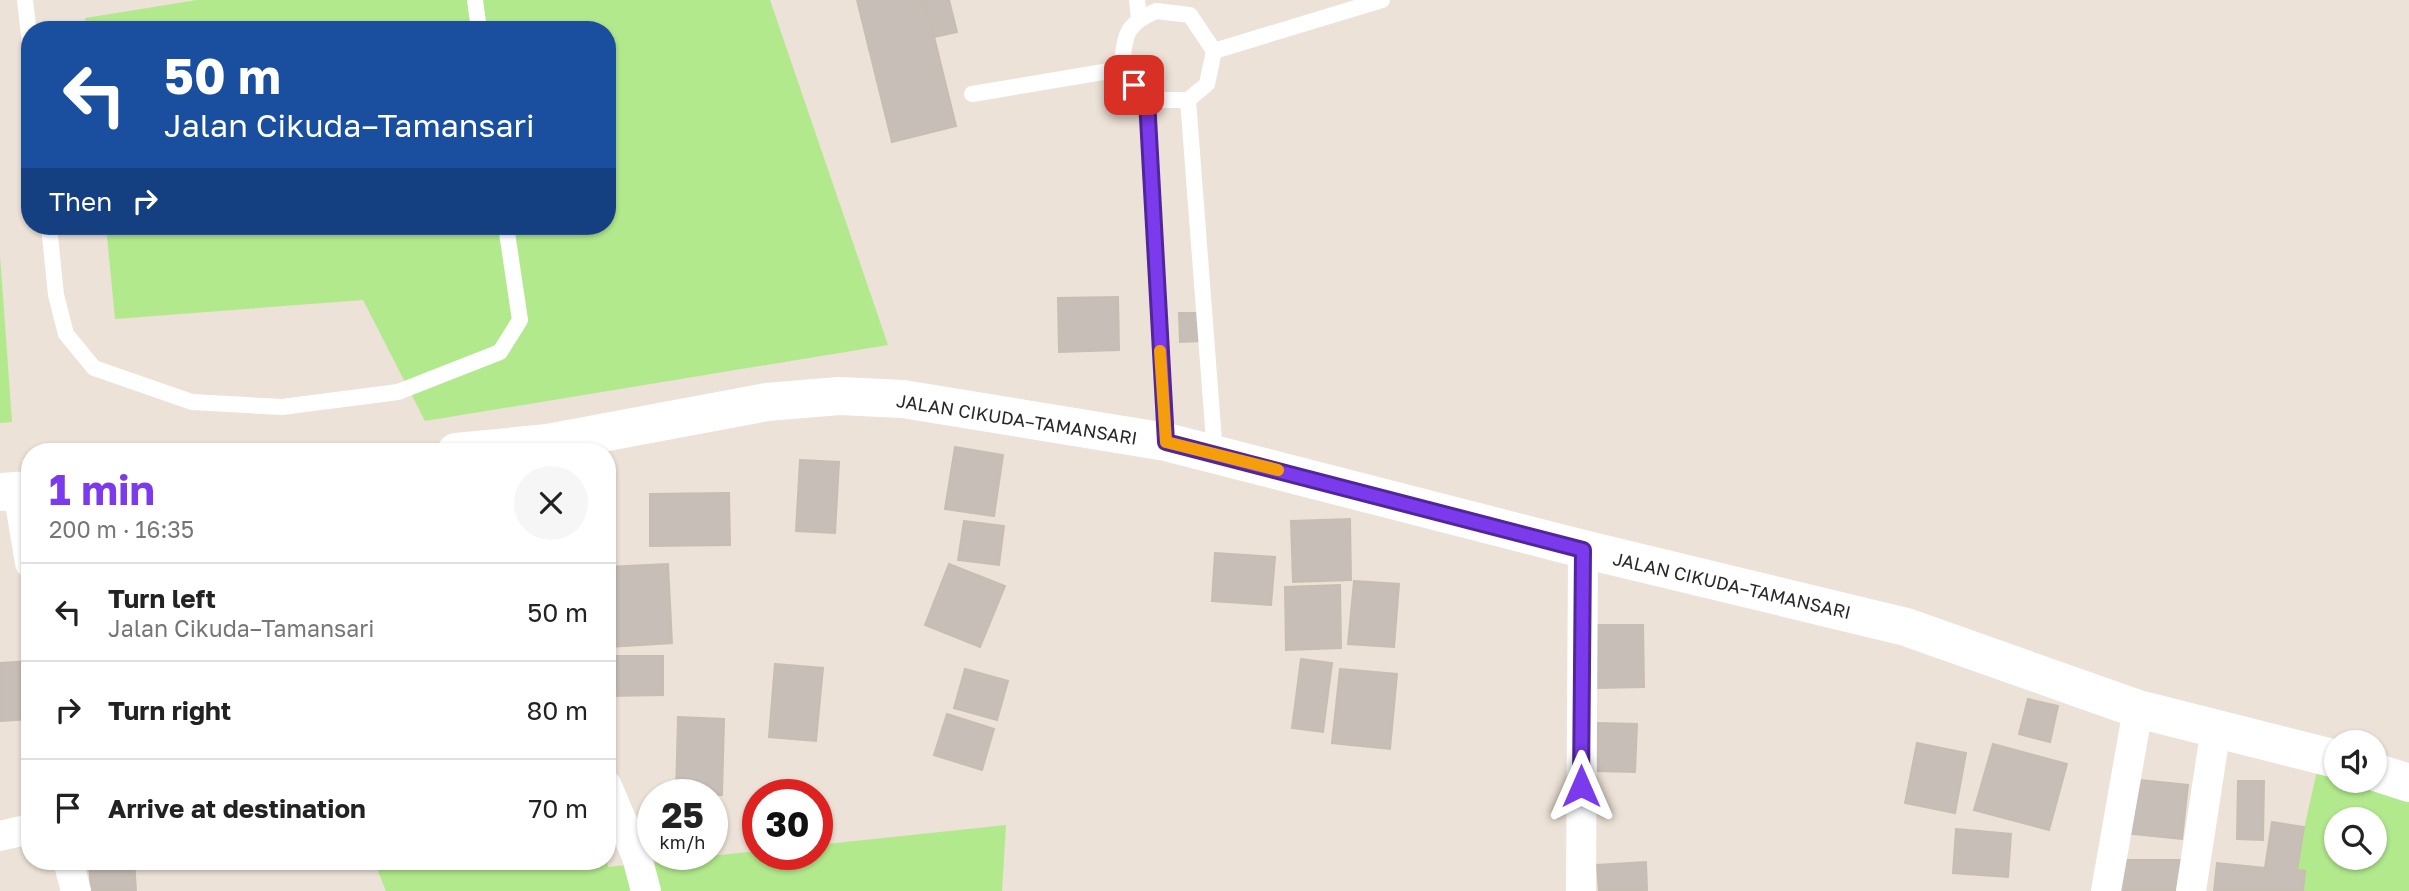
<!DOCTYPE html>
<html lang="en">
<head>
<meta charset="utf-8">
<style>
	body { margin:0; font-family:"Golos Text",sans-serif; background:#f6f6f6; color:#222; height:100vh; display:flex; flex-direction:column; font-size:26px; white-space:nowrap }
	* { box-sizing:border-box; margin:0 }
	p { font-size:23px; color:#767676 }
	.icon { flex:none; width:38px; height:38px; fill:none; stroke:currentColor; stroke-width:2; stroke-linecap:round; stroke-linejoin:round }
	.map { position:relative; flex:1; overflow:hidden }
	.sheet { position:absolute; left:21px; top:443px; width:595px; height:427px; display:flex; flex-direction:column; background:#fff; border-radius:28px; box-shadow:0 2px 5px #0004 }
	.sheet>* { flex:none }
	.hud { position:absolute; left:21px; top:21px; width:595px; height:214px; border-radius:28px; box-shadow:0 2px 5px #0004; background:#1a4fa0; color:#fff; overflow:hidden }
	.tools { position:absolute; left:2324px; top:730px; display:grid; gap:14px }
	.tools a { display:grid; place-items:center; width:63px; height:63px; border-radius:50%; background:#fff; box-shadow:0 2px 5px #0004; font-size:35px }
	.speed { position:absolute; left:637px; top:779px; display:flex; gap:14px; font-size:35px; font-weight:700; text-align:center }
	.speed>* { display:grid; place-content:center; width:91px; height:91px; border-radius:50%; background:#fff; box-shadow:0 2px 5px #0004; line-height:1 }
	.speed small { font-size:18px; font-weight:400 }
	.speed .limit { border:10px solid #d22; background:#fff; color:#111 }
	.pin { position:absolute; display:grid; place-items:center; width:60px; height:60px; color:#fff; margin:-30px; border-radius:14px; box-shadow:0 4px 10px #0006 }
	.me { position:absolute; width:77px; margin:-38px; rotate:0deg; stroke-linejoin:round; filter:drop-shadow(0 0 5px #0008) }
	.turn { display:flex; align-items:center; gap:24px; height:147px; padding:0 28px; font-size:32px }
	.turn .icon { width:91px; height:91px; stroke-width:2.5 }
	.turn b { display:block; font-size:49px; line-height:60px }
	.then { display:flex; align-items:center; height:66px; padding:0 28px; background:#0003; gap:14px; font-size:26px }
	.round { display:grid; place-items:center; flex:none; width:74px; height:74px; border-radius:37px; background:#f6f6f6 }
	.head { display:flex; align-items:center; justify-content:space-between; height:119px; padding:0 28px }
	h1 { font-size:42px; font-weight:700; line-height:52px; color:#7c3aed }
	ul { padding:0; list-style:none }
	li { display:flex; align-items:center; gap:21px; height:98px; padding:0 28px; border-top:2px solid #e0e0e0 }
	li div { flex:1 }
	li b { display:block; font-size:26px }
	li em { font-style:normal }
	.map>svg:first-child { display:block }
	.green { fill:#b2e98d; fill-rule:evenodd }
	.building { fill:#c7bfb7; stroke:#c7beb1; stroke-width:2 }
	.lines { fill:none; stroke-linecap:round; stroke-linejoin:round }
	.lane { stroke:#fff; stroke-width:16 }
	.street { stroke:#fff; stroke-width:30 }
	.secondary { stroke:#fff; stroke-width:38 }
	.route-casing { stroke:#51269a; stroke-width:18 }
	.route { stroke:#7c3aed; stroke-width:12 }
	.slow { stroke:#f59e0b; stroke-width:12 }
	.labels { text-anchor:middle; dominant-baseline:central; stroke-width:5; stroke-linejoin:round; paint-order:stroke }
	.street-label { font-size:18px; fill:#282828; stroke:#fff }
</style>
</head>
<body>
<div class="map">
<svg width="2409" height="891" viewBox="0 0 2409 891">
	<rect width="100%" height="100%" fill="#ece2d7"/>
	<g class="green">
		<polygon points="197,0 770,0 888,345 425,421 363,300 115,319 106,226 607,226 607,30 86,30 85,18"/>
		<polygon points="0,255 12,422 0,423"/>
		<path d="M2321,753l15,4v23l73,-2v113h-119zM2336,819h39v39h-39z"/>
		<polygon points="1006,825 1002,891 386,891 374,861 607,861 608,867 758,851 758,854 817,854 817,845"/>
	</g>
	<g class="building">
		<polygon points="857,0 925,0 956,126 892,142"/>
		<polygon points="925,0 949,0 957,32 934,37"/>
		<polygon points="1118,297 1119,350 1059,352 1058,298"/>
		<polygon points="1179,313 1201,313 1202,341 1180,342"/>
		<polygon points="955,447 1003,455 994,516 945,509"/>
		<polygon points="800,460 839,462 835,533 796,531"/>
		<polygon points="729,493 730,545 650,546 650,494"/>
		<polygon points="1350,519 1351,580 1293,582 1291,521"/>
		<polygon points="964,521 1004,526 999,565 958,560"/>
		<polygon points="1215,553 1275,557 1271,605 1212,601"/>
		<polygon points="668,564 672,643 609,647 607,567"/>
		<polygon points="949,564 1005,586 980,647 925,625"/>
		<polygon points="1354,581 1399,584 1394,647 1348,644"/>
		<polygon points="1340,585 1341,648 1286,650 1285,587"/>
		<polygon points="1596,625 1643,625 1644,687 1596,688"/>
		<polygon points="608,656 663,656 663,695 608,696"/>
		<polygon points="1301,659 1332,663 1323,732 1292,728"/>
		<polygon points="30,661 30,719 0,721 0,663"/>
		<polygon points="775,664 823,668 816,741 769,737"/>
		<polygon points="965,669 1008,681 997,720 954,708"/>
		<polygon points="1340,669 1397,674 1390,749 1332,743"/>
		<polygon points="2028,699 2058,706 2050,742 2019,734"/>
		<polygon points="947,714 994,729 982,770 934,755"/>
		<polygon points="678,717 724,719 722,795 676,794"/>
		<polygon points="1598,723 1637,724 1635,772 1597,771"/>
		<polygon points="1917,743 1966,753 1955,813 1905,803"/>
		<polygon points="1993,744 2067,764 2049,830 1974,810"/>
		<polygon points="2130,779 2188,785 2182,839 2124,833"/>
		<polygon points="2238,781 2264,781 2263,840 2237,839"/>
		<polygon points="2272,822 2304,827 2297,870 2305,871 2303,891 2214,891 2217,863 2265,868"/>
		<polygon points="1956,829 2011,834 2008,877 1953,873"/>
		<rect x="2120" y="860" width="62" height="31"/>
		<polygon points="89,861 134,861 136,891 91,891"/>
		<polygon points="1646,862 1647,891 1599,891 1597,865"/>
	</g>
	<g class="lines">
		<g class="lane">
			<polyline points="25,0 30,44"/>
			<polyline points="475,0 479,30"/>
			<polyline points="1137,0 1139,18"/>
			<path d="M1156,11l34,4 24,36 -7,33 -19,16h-41l-26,-31c5,-32 1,-43 35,-58z"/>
			<polyline points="1214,51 1382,0"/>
			<polyline points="972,94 1121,69"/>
			<polyline points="1147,100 1166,442"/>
			<polyline points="1188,100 1215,454"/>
			<polyline points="49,226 56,295 66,334 94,368 192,402 282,407 398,392 500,352 520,320 506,226"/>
		</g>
		<g class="street">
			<polyline points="18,491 30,563"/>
			<polyline points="607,786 637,857 646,891"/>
			<polyline points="0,836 30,829"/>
			<polyline points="68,861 76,891"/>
			<polyline points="1581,891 1583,549"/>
			<polyline points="2106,891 2138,709"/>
			<polyline points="2191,891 2216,728"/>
		</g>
		<g class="secondary">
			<polyline points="456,452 548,443 767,402 839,396 903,399 1166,442 1583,549 1906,627 2138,709 2336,759"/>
			<polyline points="0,492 30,490"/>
			<polyline points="2375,772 2409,783"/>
		</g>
	</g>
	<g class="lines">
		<g class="route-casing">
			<polyline id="route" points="1134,85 1147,100 1166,442 1583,550 1581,786"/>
		</g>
		<use href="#route" class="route"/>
		<polyline class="slow" points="1160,351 1166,442 1278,470"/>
	</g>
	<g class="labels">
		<g class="street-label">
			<text transform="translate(1017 419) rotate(9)">JALAN CIKUDA–TAMANSARI</text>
			<text transform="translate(1732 585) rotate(13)">JALAN CIKUDA–TAMANSARI</text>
		</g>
	</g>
</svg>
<div class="tools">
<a><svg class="icon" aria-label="sound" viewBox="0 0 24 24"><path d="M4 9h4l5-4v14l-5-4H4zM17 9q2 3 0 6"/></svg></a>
<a><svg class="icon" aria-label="search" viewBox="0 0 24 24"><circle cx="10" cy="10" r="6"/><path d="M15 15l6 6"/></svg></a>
</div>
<div class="speed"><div>25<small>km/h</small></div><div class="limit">30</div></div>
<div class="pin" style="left:1134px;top:85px;background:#d93025"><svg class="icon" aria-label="arrive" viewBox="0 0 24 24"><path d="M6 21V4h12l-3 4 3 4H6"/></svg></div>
<svg class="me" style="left:1581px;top:786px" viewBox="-20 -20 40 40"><path d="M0-17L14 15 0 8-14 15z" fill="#7c3aed" stroke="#fff" stroke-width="4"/></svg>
<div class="hud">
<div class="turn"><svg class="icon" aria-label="left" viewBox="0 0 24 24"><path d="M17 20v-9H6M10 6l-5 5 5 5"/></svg><div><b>50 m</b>Jalan Cikuda–Tamansari</div></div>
<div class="then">Then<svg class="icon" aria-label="right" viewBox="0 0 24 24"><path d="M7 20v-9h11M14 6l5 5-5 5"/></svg></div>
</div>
<section class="sheet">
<div class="head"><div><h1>1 min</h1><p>200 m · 16:35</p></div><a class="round"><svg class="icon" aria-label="close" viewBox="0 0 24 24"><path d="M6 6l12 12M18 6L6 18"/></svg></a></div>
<ul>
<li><svg class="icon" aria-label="left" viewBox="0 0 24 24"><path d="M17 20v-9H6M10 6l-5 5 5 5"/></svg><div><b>Turn left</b><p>Jalan Cikuda–Tamansari</p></div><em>50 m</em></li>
<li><svg class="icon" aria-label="right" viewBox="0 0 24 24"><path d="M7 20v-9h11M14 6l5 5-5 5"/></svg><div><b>Turn right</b></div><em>80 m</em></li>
<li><svg class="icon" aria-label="arrive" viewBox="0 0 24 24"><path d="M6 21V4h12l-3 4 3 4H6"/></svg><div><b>Arrive at destination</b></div><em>70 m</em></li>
</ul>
</section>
</div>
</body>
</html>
